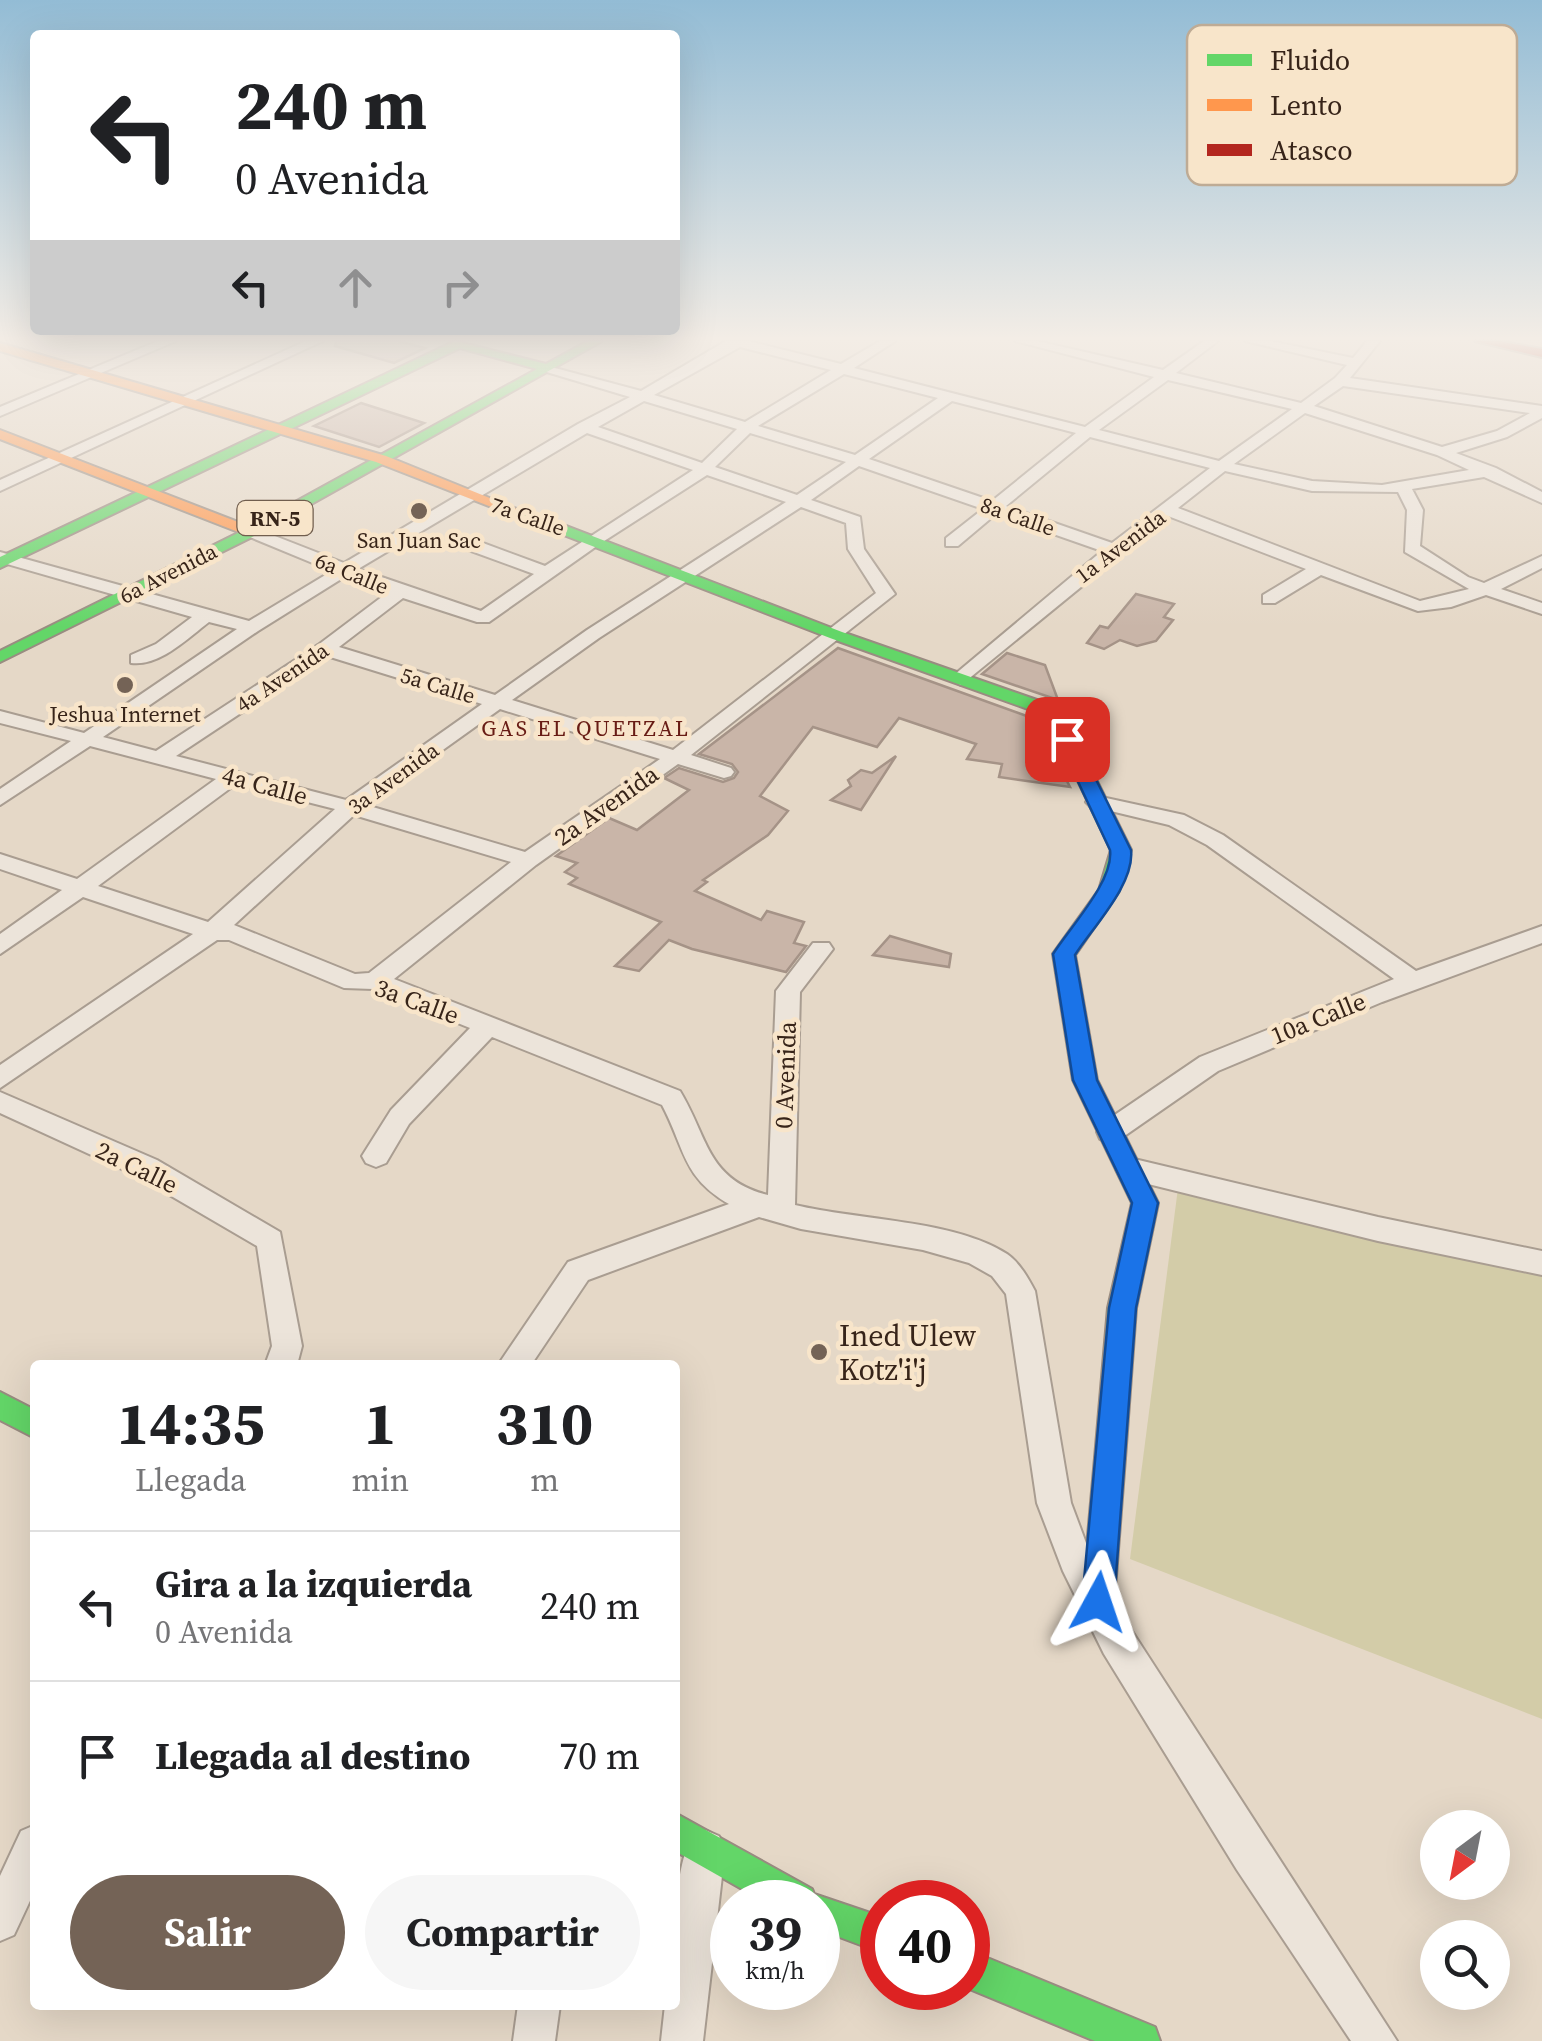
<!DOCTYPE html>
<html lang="es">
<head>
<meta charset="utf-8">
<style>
	body { margin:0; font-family:"Source Serif 4",serif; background:#f6f6f6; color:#202124; height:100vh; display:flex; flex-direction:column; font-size:38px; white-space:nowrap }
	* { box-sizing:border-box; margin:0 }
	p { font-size:32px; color:#757577 }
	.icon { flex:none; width:55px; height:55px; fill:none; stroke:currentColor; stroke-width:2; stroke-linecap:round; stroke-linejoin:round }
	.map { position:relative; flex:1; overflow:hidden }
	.side { position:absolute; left:30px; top:1360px; width:650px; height:650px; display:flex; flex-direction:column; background:#fff; border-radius:10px; box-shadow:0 10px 40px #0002 }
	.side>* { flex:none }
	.hud { position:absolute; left:30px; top:30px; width:650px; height:305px; border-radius:10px; box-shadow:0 10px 40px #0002; background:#fff; color:#202124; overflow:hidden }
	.needle { width:65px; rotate:212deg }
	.tools { position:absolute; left:1420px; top:1810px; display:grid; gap:20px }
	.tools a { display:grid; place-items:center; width:90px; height:90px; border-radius:50%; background:#fff; box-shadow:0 10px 40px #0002; font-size:50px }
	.speed { position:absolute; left:710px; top:1880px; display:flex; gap:20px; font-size:50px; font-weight:700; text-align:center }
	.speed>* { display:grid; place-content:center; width:130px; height:130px; border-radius:50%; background:#fff; box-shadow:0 10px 40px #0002; line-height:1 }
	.speed small { font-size:25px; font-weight:400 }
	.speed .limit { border:15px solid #d22; background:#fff; color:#111 }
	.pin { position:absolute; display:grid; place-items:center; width:85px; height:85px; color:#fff; margin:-42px; border-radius:20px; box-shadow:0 5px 15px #0006 }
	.me { position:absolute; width:110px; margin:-55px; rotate:5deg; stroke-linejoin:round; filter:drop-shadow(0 0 8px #0008) }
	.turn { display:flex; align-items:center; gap:35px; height:210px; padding:0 40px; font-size:45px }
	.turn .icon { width:130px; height:130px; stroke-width:2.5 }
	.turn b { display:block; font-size:70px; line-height:85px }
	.lanes { display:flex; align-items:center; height:95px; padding:0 40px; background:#0003; justify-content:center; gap:50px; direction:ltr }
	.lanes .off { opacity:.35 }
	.eta { display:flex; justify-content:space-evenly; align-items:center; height:170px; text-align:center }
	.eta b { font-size:60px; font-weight:700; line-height:70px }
	.button { display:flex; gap:20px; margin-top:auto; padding:20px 40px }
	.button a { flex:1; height:115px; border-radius:60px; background:#746356; color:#fff; font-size:40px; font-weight:700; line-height:115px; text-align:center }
	.button a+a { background:#f6f6f6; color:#202124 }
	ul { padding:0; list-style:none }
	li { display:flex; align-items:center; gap:30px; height:150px; padding:0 40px; border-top:2px solid #e0e0e0 }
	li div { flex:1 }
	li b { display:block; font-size:38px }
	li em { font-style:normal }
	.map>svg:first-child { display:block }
	.cemetery { fill:#d3cca8 }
	.building { fill:#c9b5a8; stroke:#a59387; stroke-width:2.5 }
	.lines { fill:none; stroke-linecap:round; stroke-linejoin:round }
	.street-casing { stroke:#a99d91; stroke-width:4 }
	.fast-casing { stroke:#998c81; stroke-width:4 }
	.slow-casing { stroke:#998c81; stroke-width:4 }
	.jam-casing { stroke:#998c81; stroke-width:4 }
	.street { fill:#ece4da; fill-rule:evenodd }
	.fast { fill:#63d668; fill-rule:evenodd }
	.slow { fill:#ff974d; fill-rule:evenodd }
	.jam { fill:#b3261e; fill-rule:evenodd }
	.route { fill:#1a73e8; stroke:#114b97; stroke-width:2.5 }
	.poi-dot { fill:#746356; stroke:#f8e5ca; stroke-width:4 }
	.labels { text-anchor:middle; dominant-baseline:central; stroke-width:9; stroke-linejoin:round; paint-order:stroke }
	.far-street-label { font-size:22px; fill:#372419; stroke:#f8e5ca }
	.shield { fill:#f8e5ca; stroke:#715e4e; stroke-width:2.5 }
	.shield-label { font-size:22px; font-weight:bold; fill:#372419 }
	.far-poi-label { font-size:22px; fill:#372419; stroke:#f8e5ca }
	.far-neighbourhood-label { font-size:22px; letter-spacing:2.5px; fill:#681c15; stroke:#f8e5ca }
	.street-label { font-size:25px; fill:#372419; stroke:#f8e5ca }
	.near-poi-label { font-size:30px; fill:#372419; stroke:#f8e5ca; text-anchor:start }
	.key { fill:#f8e5ca; stroke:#beab95; stroke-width:2.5 }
	.key-label { font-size:28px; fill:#372419 }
</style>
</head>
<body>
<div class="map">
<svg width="1542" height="2041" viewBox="0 0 1542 2041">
	<rect width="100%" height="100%" fill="#e5d8c7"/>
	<polygon class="cemetery" points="1178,1188 1542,1272 1542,1719 1130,1559"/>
	<g class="building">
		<polygon points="336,341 398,341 425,348 394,363 335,346"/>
		<polygon points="361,403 424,423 379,447 314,426"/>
		<polygon points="1136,594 1174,604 1164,617 1173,620 1156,641 1137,646 1120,640 1104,649 1087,643 1100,626 1108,628"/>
		<polygon points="838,648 1035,719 1070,787 999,777 1002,764 967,759 976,744 899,718 877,747 813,727 760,796 788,811 768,835 703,880 707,882 695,891 761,920 767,911 804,922 794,943 806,946 786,972 692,949 669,940 639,971 615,966 661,922 569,884 577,878 565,872 577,863 556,856 609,818 637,830 689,790 664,778 679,768 723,782 734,778 738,772 732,764 699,754"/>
		<polygon points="1007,653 1045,665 1058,700 982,674"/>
		<polygon points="896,756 861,810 831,800 851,786 848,780 861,770 872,773"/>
		<polygon points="890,936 951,954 949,967 873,955"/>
	</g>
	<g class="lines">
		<g class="street-casing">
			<g id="street">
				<polygon points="158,341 176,341 0,416 0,407"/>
				<polygon points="306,341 323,341 0,491 0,480"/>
				<path d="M726,341h22l93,23 39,-23h15l-41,27 231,59 69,-50 -139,-36h22l126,29 41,-29h14l-42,32 125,30 34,-25 12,-13 -102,-24h25l83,17 14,-17h13l-30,37 192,28v12l-35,19 -51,16 40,15 46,24v11l-58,-26 -72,12 11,21 -3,36 48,31 16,6 58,-27v12l-41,21 41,14v11l-56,-19 -35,12 -33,4 -97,-36 -46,28h-12v-8l43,-26 -138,-53 -207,169 -10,-6 3,-4 148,-124 -106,-37 -38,32h-12v-8l37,-29 -124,-43 -48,34 49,17 4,32 31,45 -204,161 40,13 3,4 -3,4 -7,2 -46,-14 -142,101 -142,114 286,112c28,46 27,89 88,104l8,-204 37,-48h16l4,6 -33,43 -5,213c62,15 160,15 212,49 13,9 21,24 28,37l36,212 18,48 41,77 267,413h-46l-114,-171 -133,-216 -41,-83 -26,-68 -31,-209 -14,-18 -23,-13 -46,-13 -122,-21 -42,-12 -171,63 -57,85h-33l70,-103 161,-58c-47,-27 -44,-56 -67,-99l-170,-68 -83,87 -23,39 -10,4 -10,-4 -4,-7 29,-46 79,-82 -97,-39 -29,-1 -115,-48h-12l-217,148v-23l193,-131 -110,-37 -83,57v-20l62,-44 -62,-21v-15l77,25 139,-100 -126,-33 -90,59v-16l71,-48 -71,-18v-12l84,22 153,-104 -28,-7c-21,16 -50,45 -78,41v-8l25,-11 36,-27 -192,-55v-10l249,69 83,-50 -87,-36v-6h12l87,34 234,-139 52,-27 -90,-27v-6l101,27zM740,347l91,23 -86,52 -91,-27zM844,374l94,24 -83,57 -97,-29zM1168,380l124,29 -73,52 -120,-31zM1343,386l187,27 -33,18 -55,16 -128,-41zM644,401l93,28 -35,34 -104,-36zM952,401l124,32 -84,68 -123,-42zM1305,413l132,42 32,15 -87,15 -70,-4 -78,-17zM587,433l106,37 -148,96 -81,-30h-12v8l82,30 -53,37 -123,-42zM750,433l96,29 -49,33 -82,-28zM1090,437l120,31 -98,75 -106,-37zM1225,471l87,20 86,1 9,18 -2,42 64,37 -49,12 -242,-93zM707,475l79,27 -199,128 -92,65 -156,-48 64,-49 74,24h12l112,-79zM801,507l45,16 2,26 28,44 -203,157 -161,-50 87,-62zM346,576l41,17 -69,52 -162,106 -53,-14 155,-106zM327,656l155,48 -136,96 -170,-44zM500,709l160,50 -135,93 -159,-47zM236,784l99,25 -127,113 -110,-36zM354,815l157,47 -142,111 -14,1 -121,-49z"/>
				<polygon points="1097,796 1184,815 1223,835 1416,971 1542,926 1542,943 1382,1002 1218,1071 1120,1139 1110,1142 1100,1139 1097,1132 1100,1125 1200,1057 1394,979 1207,845 1169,825 1090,806 1086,802 1090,798"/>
				<polygon points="0,1092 157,1160 280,1232 302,1346 297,1365 265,1365 272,1346 257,1246 137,1176 0,1113"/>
				<polygon points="1130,1158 1378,1217 1542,1251 1542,1275 1378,1241 1120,1177 1116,1169 1120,1161"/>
				<polygon points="35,1825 35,1890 14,1935 0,1941 0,1876 21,1831"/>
				<path d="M705,1830l14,6 6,14 -22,191h-42l4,-36h10c0,-54 -5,-118 16,-169z"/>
				<polygon points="518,2005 560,2005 555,2041 513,2041"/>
			</g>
		</g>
		<g class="fast-casing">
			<g id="fast">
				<polygon points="455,341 546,364 588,341 602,341 256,535 0,662 0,651 246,529 537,369 460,348 0,568 0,557"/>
				<polygon points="512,509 522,509 842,632 1054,706 1076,739 1131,850 1119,891 1075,955 1097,1080 1158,1203 1136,1308 1125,1458 1120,1468 1110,1472 1100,1468 1095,1458 1108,1308 1132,1203 1073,1080 1053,954 1099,890 1111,850 1058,739 1042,714 830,638 512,515"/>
				<polygon points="0,1392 35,1410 35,1438 0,1420"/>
				<polygon points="675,1813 812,1889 814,1894 882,1917 882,1953 818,1929 818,1902 765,1902 675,1851"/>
				<polygon points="968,1950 1155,2027 1160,2041 1095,2041 967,1988"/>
			</g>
		</g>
		<g class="slow-casing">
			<g id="slow">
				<polygon points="0,343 386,456 524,512 512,515 376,462 0,351"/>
				<polygon points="0,430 256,529 258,532 246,535 0,439"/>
				<polygon points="1110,1444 1120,1448 1125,1458 1114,1602 1109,1613 1098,1618 1087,1613 1082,1602 1095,1458 1100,1448"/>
			</g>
		</g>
		<g class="jam-casing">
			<polygon id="jam" points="1475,341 1498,341 1542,349 1542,357"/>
		</g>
		<use href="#street" class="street"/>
		<use href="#fast" class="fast"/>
		<use href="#slow" class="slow"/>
		<use href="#jam" class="jam"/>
	</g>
	<linearGradient id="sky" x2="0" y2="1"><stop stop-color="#93bcd5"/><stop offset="0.54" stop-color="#f3ede6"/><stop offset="1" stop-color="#f3ede6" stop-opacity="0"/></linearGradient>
	<rect width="1542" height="627" fill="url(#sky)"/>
	<path class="route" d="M1067,734l9,5 55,111c4,34 -38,77 -56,105l22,125 61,123 -22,105 -22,294 -4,11 -12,5 -11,-5 -5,-11 27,-294 23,-105 -59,-123 -20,-126c17,-27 61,-73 57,-104l-52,-111z"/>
	<g class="poi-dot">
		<circle cx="419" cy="511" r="10"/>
		<circle cx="125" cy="685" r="10"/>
		<circle cx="819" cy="1352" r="10"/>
	</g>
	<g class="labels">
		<g class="far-street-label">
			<text transform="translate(528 516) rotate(19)">7a Calle</text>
			<text transform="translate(1018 516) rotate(19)">8a Calle</text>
			<text transform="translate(1120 546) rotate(-37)">1a Avenida</text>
			<text transform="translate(168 573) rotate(-27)">6a Avenida</text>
			<text transform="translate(352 573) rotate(22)">6a Calle</text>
			<text transform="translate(282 677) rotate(-34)">4a Avenida</text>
			<text transform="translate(438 685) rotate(17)">5a Calle</text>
			<text transform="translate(393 778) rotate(-36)">3a Avenida</text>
		</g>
		<rect class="shield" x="237.5" y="501" width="75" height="34" rx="8"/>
		<g class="shield-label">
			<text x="275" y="518">RN-5</text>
		</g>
		<g class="far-poi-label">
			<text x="419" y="540">San Juan Sac</text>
			<text x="125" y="714">Jeshua Internet</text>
		</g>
		<g class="far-neighbourhood-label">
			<text x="586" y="728">GAS EL QUETZAL</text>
		</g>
		<g class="street-label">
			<text transform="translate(265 785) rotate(15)">4a Calle</text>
			<text transform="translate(606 805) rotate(-35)">2a Avenida</text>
			<text transform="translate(417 1001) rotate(20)">3a Calle</text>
			<text transform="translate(1318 1018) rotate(-22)">10a Calle</text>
			<text transform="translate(785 1075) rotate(-88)">0 Avenida</text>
			<text transform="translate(137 1167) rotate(26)">2a Calle</text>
		</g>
		<g class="near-poi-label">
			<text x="839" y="1335">Ined Ulew<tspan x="839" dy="34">Kotz'i'j</tspan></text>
		</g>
	</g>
	<rect x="1187" y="25" width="330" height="160" rx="15" class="key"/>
	<rect x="1207" y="54" width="45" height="12" fill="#63d668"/>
	<rect x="1207" y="99" width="45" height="12" fill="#ff974d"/>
	<rect x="1207" y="144" width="45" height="12" fill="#b3261e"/>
	<g class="key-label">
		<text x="1270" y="70">Fluido</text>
		<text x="1270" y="115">Lento</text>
		<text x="1270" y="160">Atasco</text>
	</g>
</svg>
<div class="tools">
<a><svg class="needle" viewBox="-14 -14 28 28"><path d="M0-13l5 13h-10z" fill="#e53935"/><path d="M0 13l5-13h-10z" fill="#757577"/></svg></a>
<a><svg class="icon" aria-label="search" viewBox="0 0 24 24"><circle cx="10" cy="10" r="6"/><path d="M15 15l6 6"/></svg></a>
</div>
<div class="speed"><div>39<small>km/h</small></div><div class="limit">40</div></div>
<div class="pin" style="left:1067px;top:739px;background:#d93025"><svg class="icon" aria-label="arrive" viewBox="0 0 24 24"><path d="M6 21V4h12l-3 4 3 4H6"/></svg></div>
<svg class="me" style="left:1098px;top:1602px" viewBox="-20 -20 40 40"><path d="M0-17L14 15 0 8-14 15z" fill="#1a73e8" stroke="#fff" stroke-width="4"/></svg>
<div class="hud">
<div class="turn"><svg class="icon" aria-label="left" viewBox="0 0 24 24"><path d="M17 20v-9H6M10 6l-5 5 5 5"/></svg><div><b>240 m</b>0 Avenida</div></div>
<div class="lanes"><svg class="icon" aria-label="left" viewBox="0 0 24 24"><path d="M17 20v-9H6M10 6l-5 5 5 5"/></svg><svg class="icon off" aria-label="ahead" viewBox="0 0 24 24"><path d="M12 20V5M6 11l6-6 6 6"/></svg><svg class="icon off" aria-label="right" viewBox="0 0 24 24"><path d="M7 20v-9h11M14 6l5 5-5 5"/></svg></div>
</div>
<section class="side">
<div class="eta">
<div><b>14:35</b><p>Llegada</p></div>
<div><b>1</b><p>min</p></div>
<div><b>310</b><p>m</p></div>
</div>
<ul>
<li><svg class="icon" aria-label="left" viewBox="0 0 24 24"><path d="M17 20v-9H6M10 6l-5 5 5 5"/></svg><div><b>Gira a la izquierda</b><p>0 Avenida</p></div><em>240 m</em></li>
<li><svg class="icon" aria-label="arrive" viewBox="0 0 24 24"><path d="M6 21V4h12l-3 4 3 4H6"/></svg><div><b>Llegada al destino</b></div><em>70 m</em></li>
</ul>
<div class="button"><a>Salir</a><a>Compartir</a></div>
</section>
</div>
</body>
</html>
